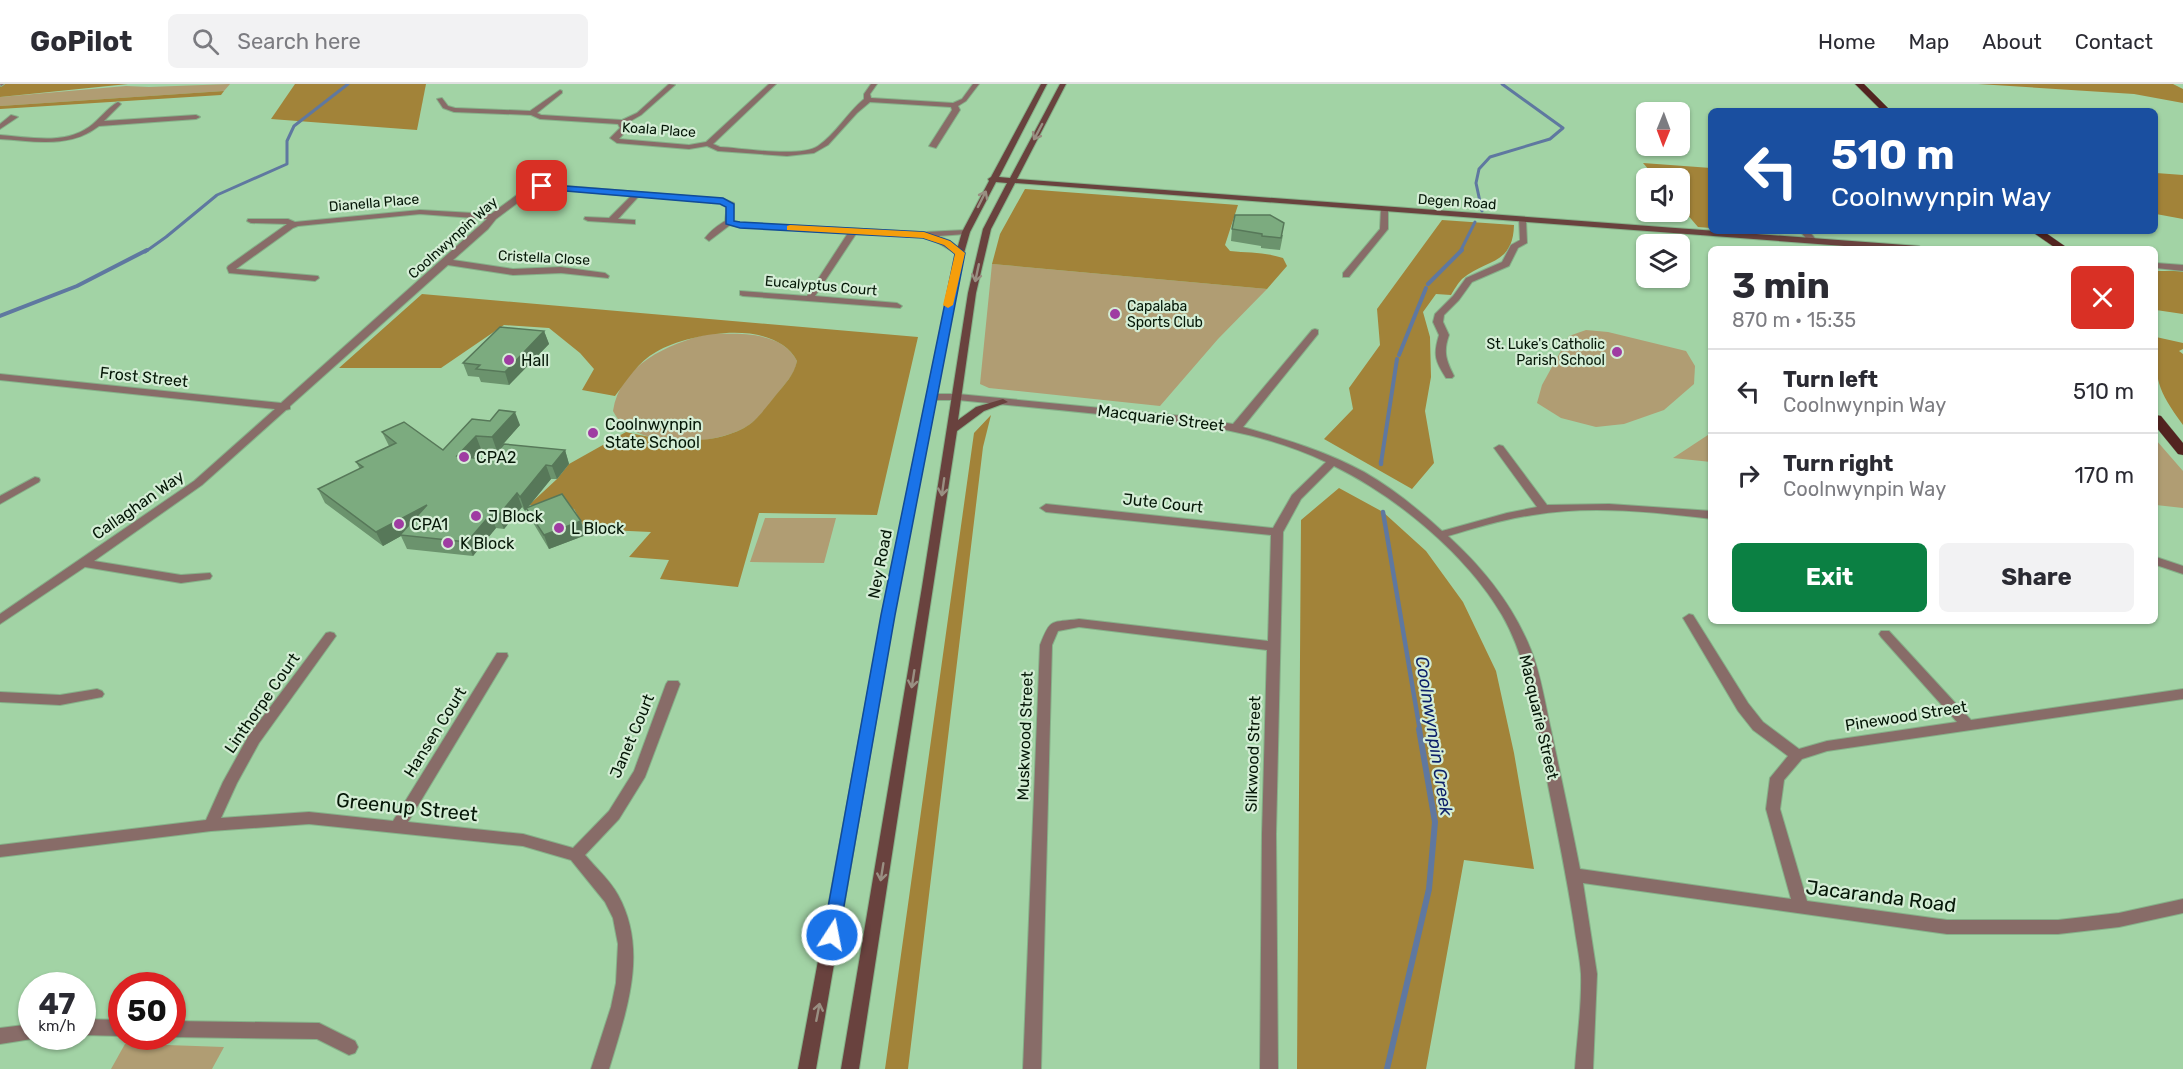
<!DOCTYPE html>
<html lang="en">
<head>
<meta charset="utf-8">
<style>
	body { margin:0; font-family:Rubik,sans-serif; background:#f2f2f3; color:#2b2b33; height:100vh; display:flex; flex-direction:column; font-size:22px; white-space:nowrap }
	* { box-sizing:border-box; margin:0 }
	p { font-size:20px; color:#7c7c81 }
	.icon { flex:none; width:33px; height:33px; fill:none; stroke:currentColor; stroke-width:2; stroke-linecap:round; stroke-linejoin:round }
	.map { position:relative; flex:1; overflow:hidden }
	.drawer { position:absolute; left:1708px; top:162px; width:450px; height:378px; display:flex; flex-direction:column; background:#fff; border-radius:9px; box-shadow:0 2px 4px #0004 }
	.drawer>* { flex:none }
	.hud { position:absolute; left:1708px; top:24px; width:450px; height:126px; border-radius:9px; box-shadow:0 2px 4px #0004; background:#1a4fa0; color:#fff; overflow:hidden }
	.needle { width:39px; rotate:181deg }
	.tools { position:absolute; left:1636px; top:18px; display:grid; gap:12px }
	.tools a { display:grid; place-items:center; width:54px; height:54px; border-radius:9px; background:#fff; box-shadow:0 2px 4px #0004; font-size:30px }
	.speed { position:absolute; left:18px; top:888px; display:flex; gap:12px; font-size:30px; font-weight:700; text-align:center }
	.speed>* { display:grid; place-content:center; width:78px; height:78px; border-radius:50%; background:#fff; box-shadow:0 2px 4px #0004; line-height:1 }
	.speed small { font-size:15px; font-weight:400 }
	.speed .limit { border:9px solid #d22; background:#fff; color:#111 }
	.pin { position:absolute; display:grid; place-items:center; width:51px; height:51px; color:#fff; margin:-26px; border-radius:12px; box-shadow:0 3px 9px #0006 }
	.me { position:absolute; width:66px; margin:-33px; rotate:11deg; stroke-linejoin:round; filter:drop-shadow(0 0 4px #0008) }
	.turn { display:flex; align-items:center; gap:21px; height:126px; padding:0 24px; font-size:27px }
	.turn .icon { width:78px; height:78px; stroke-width:2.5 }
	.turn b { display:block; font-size:42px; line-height:51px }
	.round { display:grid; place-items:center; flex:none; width:63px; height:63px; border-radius:9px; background:#f2f2f3 }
	.head { display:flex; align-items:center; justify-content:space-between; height:102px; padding:0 24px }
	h1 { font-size:36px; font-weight:700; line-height:45px }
	.primary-button { display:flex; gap:12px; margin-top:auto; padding:12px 24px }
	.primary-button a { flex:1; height:69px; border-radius:9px; background:#0b8043; color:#fff; font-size:24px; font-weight:700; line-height:69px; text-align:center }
	.primary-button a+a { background:#f2f2f3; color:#2b2b33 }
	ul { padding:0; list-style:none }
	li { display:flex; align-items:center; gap:18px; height:84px; padding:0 24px; border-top:2px solid #e1e1e2 }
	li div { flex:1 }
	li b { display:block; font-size:22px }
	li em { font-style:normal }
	header { display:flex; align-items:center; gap:36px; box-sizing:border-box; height:84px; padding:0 30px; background:#fff; border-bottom:2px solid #e1e1e2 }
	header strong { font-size:28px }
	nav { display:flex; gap:33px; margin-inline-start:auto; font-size:21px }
	.search { width:420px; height:54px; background:#f2f2f3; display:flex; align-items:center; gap:15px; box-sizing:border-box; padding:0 21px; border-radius:9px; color:#7c7c81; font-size:22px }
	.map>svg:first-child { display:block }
	.green { fill:#b09d73 }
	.forest { fill:#a28339 }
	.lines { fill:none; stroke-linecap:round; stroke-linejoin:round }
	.stream-far3 { stroke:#5f78a0; stroke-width:3 }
	.stream-far2 { stroke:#5f78a0; stroke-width:4 }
	.stream-far1 { stroke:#5f78a0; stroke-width:4.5 }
	.stream { stroke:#5f78a0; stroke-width:6 }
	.street-casing { stroke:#86b189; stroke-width:2 }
	.secondary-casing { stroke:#86b189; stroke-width:2 }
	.primary-casing { stroke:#86b189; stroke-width:1 }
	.street { fill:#886c68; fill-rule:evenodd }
	.secondary { fill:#69423e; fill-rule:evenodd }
	.primary { fill:#522420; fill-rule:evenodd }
	.wall { fill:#6b936d }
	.shaded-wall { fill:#577859 }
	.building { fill:#7cab7f; stroke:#577859; stroke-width:1.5 }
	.oneway { stroke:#998f82 }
	.route { fill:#1a73e8; stroke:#114b97; stroke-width:1.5 }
	.slow { fill:#f59e0b }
	.poi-dot { fill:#9f3ca2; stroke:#d4edd5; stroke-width:2 }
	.labels { text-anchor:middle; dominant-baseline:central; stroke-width:4.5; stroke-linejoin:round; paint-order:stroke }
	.far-street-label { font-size:14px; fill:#051707; stroke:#d4edd5 }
	.far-poi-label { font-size:14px; fill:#051707; stroke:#d4edd5; text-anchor:start }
	.poi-label { font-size:16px; fill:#051707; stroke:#d4edd5; text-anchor:start }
	.street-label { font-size:16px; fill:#051707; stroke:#d4edd5 }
	.water-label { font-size:18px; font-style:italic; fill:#0c1f69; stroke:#d4edd5 }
	.near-street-label { font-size:20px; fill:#051707; stroke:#d4edd5 }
</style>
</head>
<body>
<header>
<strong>GoPilot</strong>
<div class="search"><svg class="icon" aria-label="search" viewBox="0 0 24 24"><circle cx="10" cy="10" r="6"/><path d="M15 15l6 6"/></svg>Search here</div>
<nav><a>Home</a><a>Map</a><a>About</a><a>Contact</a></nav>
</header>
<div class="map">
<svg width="2183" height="985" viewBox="0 0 2183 985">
	<rect width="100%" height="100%" fill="#a2d3a5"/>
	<g class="green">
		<polygon points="230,0 224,7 0,22 0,13 126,2 149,3"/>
		<polygon points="992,180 1267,205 1218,255 1160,322 989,304 980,300"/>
		<polygon points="1586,246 1608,248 1686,267 1695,282 1694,300 1664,326 1624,340 1596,343 1561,334 1537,319 1542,301 1569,252"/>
		<path d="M708,250c31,0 73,-4 89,27 -2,13 -10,20 -18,31 -10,12 -21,29 -35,36 -31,17 -91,19 -120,-3 -5,-3 -8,-9 -11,-14 7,-46 54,-67 95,-77z"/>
		<polygon points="1711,349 1711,378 1673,374"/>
		<polygon points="2156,356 2183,387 2183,424 2156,421"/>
		<polygon points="765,434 836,434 824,479 750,478"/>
		<polygon points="125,960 138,960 224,963 212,985 111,985"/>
	</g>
	<g class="forest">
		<polygon points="0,0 128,0 0,13"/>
		<polygon points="295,0 426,0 417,46 271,35"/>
		<polygon points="1978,0 2173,0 2183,5 2183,19 2134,10"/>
		<polygon points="224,7 221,11 0,25 0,22"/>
		<polygon points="1643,79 1711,84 1711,144 1698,143 1680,122 1680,94 1656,94"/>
		<polygon points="2156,89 2183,91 2183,135 2156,130"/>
		<path d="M1025,105l213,16 -13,40 5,6c19,2 35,1 53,7l4,8 -20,23 -275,-25 8,-30z"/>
		<path d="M1442,136l72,5c-1,41 -29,34 -52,54 -4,4 -8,11 -11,16l-15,-1 -13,18 7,25 1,40 -6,34 9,52 -22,26 -88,-50 29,-30 -4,-21 31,-43 -3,-36z"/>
		<polygon points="2156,187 2183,187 2183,230 2156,226"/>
		<path d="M422,210l496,43 -41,178 -118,-2 -21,74 -78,-8 9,-19 -40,-3 22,-25 -66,-3 -11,-20 -8,-2 -10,3 -27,-5 28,-26 12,-15 57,-32c38,9 82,15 118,-4 13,-7 22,-21 32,-33 9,-11 18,-20 21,-34 -22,-43 -106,-29 -141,-9 -18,10 -29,28 -41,44l-33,-6 12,-21 -14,-16 -31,-25 -45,-3 -63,43h-102z"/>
		<path d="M2156,253l27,6v6l-4,2 4,3v71c-26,-36 -28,-44 -27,-88z"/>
		<polygon points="991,331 983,363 908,985 885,985 974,349"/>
		<polygon points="1339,404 1383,428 1426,467 1463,518 1496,587 1514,669 1534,785 1464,776 1426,985 1297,985 1301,436"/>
	</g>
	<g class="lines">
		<g class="stream-far3">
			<polyline points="1482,127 1476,99 1479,85 1490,73 1550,55 1563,44 1502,0"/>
			<polyline points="145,168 166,153 217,111 287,80 287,57 294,42 348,0"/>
			<polyline points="1460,168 1475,138"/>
		</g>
		<g class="stream-far2">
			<polyline points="1428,200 1462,166"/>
			<polyline points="0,232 77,202 147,166"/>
			<polyline points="1399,271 1426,204"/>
			<polyline points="1381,379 1397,275"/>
		</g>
		<g class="stream-far1">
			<polyline points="1381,380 1381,378"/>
			<polyline points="1383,428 1420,647"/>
		</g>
		<polyline class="stream" points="1387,985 1429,805 1435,738 1419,645"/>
		<g class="street-casing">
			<g id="street">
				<polygon points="0,0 4,0 1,2"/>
				<path d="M669,0l6,1 -34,30 -14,8 1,6 -9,10 70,6 17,-3 63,-58h7l-63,60 7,3c21,1 81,11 98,-1 18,-12 29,-33 46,-47v-5l7,-10h6l-7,10 1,4 82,5 9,-4 11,-15h6l-13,17 -8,5 2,4 -24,38 -7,-2 23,-36 -1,-3 -81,-5 -13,11 -29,32 -14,8 -27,3 -69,-5 -11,-5 -18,3 -72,-6 -7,-5 10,-10 -2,-4 -78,-5 -9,-4 -77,-3 -11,-4 -6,-9 5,-1 6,8 7,2 75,3 30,-21 2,1v2l-25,20 4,2 81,5 15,-7z"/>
				<path d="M118,18l3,2 -17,17 92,-6 4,2 -4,2 -97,7c-29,23 -65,15 -99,13v-4c29,2 64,10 89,-8 10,-7 18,-19 29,-25z"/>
				<polygon points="11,31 18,33 0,45 0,40"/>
				<path d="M542,100l181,15 11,4 -1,18 7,2 184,9 42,-2 4,2 -4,2 -28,2 12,5 13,10v4l-3,1 -32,-19 -72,-3 -41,62 82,7 5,3 -2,2 -157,-12 -3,-1v-4l67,5 41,-63 -108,-6 -10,-2 -21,16 -4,-3c6,-8 12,-12 20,-17l2,-15 -6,-3 -82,-7 -21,23 17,1v4l-47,-3 -4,-2 1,-2 24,1 22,-22 -88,-8 -15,7 -32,24 -8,10 -35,31 60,9 48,-2 44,6 4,3 -1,2 -47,-5 -48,2 -65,-10 -158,141v3l-4,1 -84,75 -108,76 87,14 29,-2 2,3 -2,3 -29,4 -96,-16 -85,57v-10l194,-133 81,-72 -275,-29v-6l281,29 206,-184 -67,-5 -122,12 -5,2 -57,41 82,7 1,2 -4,3 -86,-8 -2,-5 1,-2 59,-42 -36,-1 -4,-2 1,-2h40l7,3 125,-12 71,4 31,-23z"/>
				<polygon points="1381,124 1388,126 1388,145 1349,193 1343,193 1343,189 1380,145"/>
				<path d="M1519,134l7,2 1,23 -9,5 -9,18 -37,16 -13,18 -15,15 -1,7 6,13c-6,17 -3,25 5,41l-2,2h-6c-11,-17 -13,-23 -7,-43l-6,-13 2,-8 18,-18 13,-18 36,-16 9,-17 9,-5z"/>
				<polygon points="1800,147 1809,147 1817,157 1810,159"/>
				<polygon points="2156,179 2183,181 2183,187 2156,184"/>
				<path d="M1315,245l3,1v4l-75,93c41,12 83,24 121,45 28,16 54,37 78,59l65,-18 30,-6 -43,-59 5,-3 4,1 44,59 62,-1 103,7v8c-59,-7 -121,-14 -179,-4 -29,4 -57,13 -85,21 36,33 65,69 83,114 10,25 14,54 20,80 10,47 20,93 29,139l211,30 -25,-90 4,-31 18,-22 -35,-26 -15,-19 -55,-93 6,-4 4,1 55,88 15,19 36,27 28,-8 130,-19 -76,-85 -2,-3 2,-3h8l82,89 212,-31v10l-356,52 -25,8 -18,21 -4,29 27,92 140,19h111l61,-7 64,-14v14l-64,14 -61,7h-111l-364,-51 14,91 -4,95h-18c2,-31 7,-64 6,-95 -1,-17 -5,-34 -7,-50 -7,-45 -16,-89 -25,-134 -11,-57 -18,-125 -47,-175 -36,-61 -105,-118 -168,-149l-33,33 -18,33 -7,302 2,235h-18l2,-235 5,-184 -188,-23 -21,4 -6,14 -11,424h-18l17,-424c11,-28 11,-22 39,-26l189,22 3,-106 -225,-23 -6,-4 6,-4 227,24 19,-33 34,-33c-69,-33 -143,-40 -218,-47 -50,-5 -100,-10 -150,-15h-26l-5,-3 5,-3h26l225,22 50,8 79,-94z"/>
				<polygon points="35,393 39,394 40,396 39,398 0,420 0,412"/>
				<polygon points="2156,473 2183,482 2183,490 2156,481"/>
				<path d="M330,548l4,1 2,3 -77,107 -22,40 -16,35 88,-6 84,9 104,-168h10l1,3 -100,166 115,12 50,14 36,-37 25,-40 32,-87 2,-3h10l2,3 -35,93 -26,42 -34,36c11,13 25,25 33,40 31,56 8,117 -9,174h-18l20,-62 5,-24 2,-39 -5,-26 -8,-16 -34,-42 -48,-14 -214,-22 -98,7 -211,26v-12l206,-25 17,-38 26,-47 77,-102z"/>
				<polygon points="97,605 102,607 104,610 102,613 60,621 0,618 0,608 60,611"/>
				<polygon points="82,935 122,936 122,952 82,951"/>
				<polygon points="172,937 319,939 355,957 358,963 355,969 349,971 317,955 172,953"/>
				<polygon points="32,940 32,952 38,954 0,960 0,944"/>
			</g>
		</g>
		<g class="secondary-casing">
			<polygon id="secondary" points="1041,0 1047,0 999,93 1010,94 1060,0 1066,0 1017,95 1919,162 1923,165 1884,165 1015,99 991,145 976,209 958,336 976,323 1003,315 1008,318 984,327 957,347 859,985 841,985 922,503 968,209 983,145 1007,99 996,98 970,148 964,169 894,531 816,985 798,985 882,531 956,169 962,148 989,97 988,95 991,93"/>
		</g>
		<g class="primary-casing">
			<g id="primary">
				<polygon points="1855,0 1864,0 1891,27 1882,27"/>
				<polygon points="2031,147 2043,147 2069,165 2057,165"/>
				<polygon points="2156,331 2161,332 2183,359 2183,371 2178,370 2156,343"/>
			</g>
		</g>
		<use href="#street" class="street"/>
		<use href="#secondary" class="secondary"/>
		<use href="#primary" class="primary"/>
	</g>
	<g class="wall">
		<polygon points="1232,145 1283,151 1280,166 1261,164 1261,162 1231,157"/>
		<polygon points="544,247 549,260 509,301 481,298 479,293 468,292 463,279"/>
		<polygon points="490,337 520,341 497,367 481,365 473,374 490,376 565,366 569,380 557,395 551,395 528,423 586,451 549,465 532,437 527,424 525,427 522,423 504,445 496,444 473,472 407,465 401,452 383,462 325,419 318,405 360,385 356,378 389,362 382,348 443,366"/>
	</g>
	<g class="shaded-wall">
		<polygon points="544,247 549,260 509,301 505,288"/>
		<polygon points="515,328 520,341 497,367 492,353"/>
		<polygon points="476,352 481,365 462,386 457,372"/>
		<polygon points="565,366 569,380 557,395 552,382"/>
		<polygon points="546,381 551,395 525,427 520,413"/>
		<polygon points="517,409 522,423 504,445 498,432"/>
		<polygon points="427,421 400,451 401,452 383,462 376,448"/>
		<polygon points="490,431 496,444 473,472 467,458"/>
		<polygon points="581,437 586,451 549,465 544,451"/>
	</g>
	<g class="building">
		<polygon points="1235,131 1270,131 1284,139 1281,154 1262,152 1262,150 1232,145"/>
		<polygon points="1891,163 1913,164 1914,165 1893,165"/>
		<polygon points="500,243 544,247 505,288 476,285 480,281 463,279"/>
		<polygon points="499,326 515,328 492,353 476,352 457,372 490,376 504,360 565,366 552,382 546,381 520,413 517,409 498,432 490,431 467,458 400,451 427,421 376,448 318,405 363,383 356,378 396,359 382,348 404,338 443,366 472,335 490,337"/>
		<polygon points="562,410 581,437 544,451 526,424"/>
	</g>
	<defs><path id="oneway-shaft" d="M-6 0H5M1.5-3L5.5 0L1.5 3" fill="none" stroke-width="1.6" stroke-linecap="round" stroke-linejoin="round" transform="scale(1.5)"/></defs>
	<g class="oneway">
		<use href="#oneway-shaft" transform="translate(1038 48) rotate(118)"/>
		<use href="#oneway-shaft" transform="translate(982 115) rotate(-63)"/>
		<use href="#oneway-shaft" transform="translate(977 189) rotate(102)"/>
		<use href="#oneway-shaft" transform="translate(943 403) rotate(98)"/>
		<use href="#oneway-shaft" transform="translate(913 595) rotate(99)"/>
		<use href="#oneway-shaft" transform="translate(882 788) rotate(99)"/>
		<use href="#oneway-shaft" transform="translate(818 928) rotate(-79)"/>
	</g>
	<polygon class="route" points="539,100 723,114 734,120 734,137 740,138 924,148 950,157 965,169 895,531 838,856 832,859 826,856 823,851 881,531 955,170 944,161 923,154 740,144 726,140 726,123 720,120 542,105 539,104"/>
	<polygon class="slow" points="790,141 924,148 950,157 965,169 953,221 948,224 943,221 955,170 944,161 923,154 787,146 787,142"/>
	<g class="poi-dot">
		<circle cx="1115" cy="230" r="6"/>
		<circle cx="1617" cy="268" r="6"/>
		<circle cx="509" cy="276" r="6"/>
		<circle cx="593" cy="349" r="6"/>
		<circle cx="464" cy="373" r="6"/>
		<circle cx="476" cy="432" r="6"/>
		<circle cx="399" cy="440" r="6"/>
		<circle cx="559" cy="444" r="6"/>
		<circle cx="448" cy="459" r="6"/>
	</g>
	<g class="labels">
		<g class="far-street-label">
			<text transform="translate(659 46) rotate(4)">Koala Place</text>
			<text transform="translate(1457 118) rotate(4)">Degen Road</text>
			<text transform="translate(374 119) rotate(-5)">Dianella Place</text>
			<text transform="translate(453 154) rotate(-42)">Coolnwynpin Way</text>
			<text transform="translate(544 174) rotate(3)">Cristella Close</text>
			<text transform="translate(821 202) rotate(5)">Eucalyptus Court</text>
		</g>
		<g class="far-poi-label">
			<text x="1127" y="222">Capalaba<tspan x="1127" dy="16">Sports Club</tspan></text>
			<text x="1605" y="260" text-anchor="end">St. Luke's Catholic<tspan x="1605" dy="16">Parish School</tspan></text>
		</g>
		<g class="poi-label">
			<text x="521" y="276">Hall</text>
			<text x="605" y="340">Coolnwynpin<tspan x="605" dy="18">State School</tspan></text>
			<text x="476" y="373">CPA2</text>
			<text x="488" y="432">J Block</text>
			<text x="411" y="440">CPA1</text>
			<text x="571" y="444">L Block</text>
			<text x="460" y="459">K Block</text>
		</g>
		<g class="street-label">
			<text transform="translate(144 293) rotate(6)">Frost Street</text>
			<text transform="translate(1161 334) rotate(7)">Macquarie Street</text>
			<text transform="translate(1163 419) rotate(6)">Jute Court</text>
			<text transform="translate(138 421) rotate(-35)">Callaghan Way</text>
			<text transform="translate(880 480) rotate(-79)">Ney Road</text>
			<text transform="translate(262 619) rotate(-55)">Linthorpe Court</text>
			<text transform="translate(1906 632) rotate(-9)">Pinewood Street</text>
			<text transform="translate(1539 633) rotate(77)">Macquarie Street</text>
			<text transform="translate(435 648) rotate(-58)">Hansen Court</text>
			<text transform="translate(632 652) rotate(-67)">Janet Court</text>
			<text transform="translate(1025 652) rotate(-88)">Muskwood Street</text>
			<text transform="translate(1253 670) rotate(-88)">Silkwood Street</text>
		</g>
		<g class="water-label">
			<text transform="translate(1434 652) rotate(81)">Coolnwynpin Creek</text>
		</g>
		<g class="near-street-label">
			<text transform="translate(407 723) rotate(6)">Greenup Street</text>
			<text transform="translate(1881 812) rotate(7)">Jacaranda Road</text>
		</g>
	</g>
</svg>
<div class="tools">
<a><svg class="needle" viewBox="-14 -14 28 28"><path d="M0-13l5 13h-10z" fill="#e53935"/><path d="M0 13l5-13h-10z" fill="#7c7c81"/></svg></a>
<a><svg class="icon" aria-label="sound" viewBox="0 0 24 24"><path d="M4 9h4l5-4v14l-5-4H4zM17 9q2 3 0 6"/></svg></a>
<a><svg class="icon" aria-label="layers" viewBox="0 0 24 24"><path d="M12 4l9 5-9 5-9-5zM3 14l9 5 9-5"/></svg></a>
</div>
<div class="speed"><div>47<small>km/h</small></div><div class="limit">50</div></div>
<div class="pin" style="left:542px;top:102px;background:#d93025"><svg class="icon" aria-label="arrive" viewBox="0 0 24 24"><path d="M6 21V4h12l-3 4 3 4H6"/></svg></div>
<svg class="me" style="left:832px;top:851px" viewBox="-20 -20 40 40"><circle r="17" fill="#1a73e8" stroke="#fff" stroke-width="3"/><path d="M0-11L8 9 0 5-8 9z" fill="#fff"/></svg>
<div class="hud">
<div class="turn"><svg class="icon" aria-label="left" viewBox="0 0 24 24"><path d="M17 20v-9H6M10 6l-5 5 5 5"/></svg><div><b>510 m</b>Coolnwynpin Way</div></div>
</div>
<section class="drawer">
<div class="head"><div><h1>3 min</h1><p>870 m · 15:35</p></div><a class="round" style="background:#d93025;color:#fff"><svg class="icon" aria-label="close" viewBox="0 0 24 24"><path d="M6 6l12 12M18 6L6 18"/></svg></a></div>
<ul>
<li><svg class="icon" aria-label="left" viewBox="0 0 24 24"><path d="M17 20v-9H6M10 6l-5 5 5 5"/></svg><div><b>Turn left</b><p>Coolnwynpin Way</p></div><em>510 m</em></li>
<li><svg class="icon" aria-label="right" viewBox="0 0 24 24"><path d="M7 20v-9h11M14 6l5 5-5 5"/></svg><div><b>Turn right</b><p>Coolnwynpin Way</p></div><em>170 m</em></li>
</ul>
<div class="primary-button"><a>Exit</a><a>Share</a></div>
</section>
</div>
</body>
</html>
